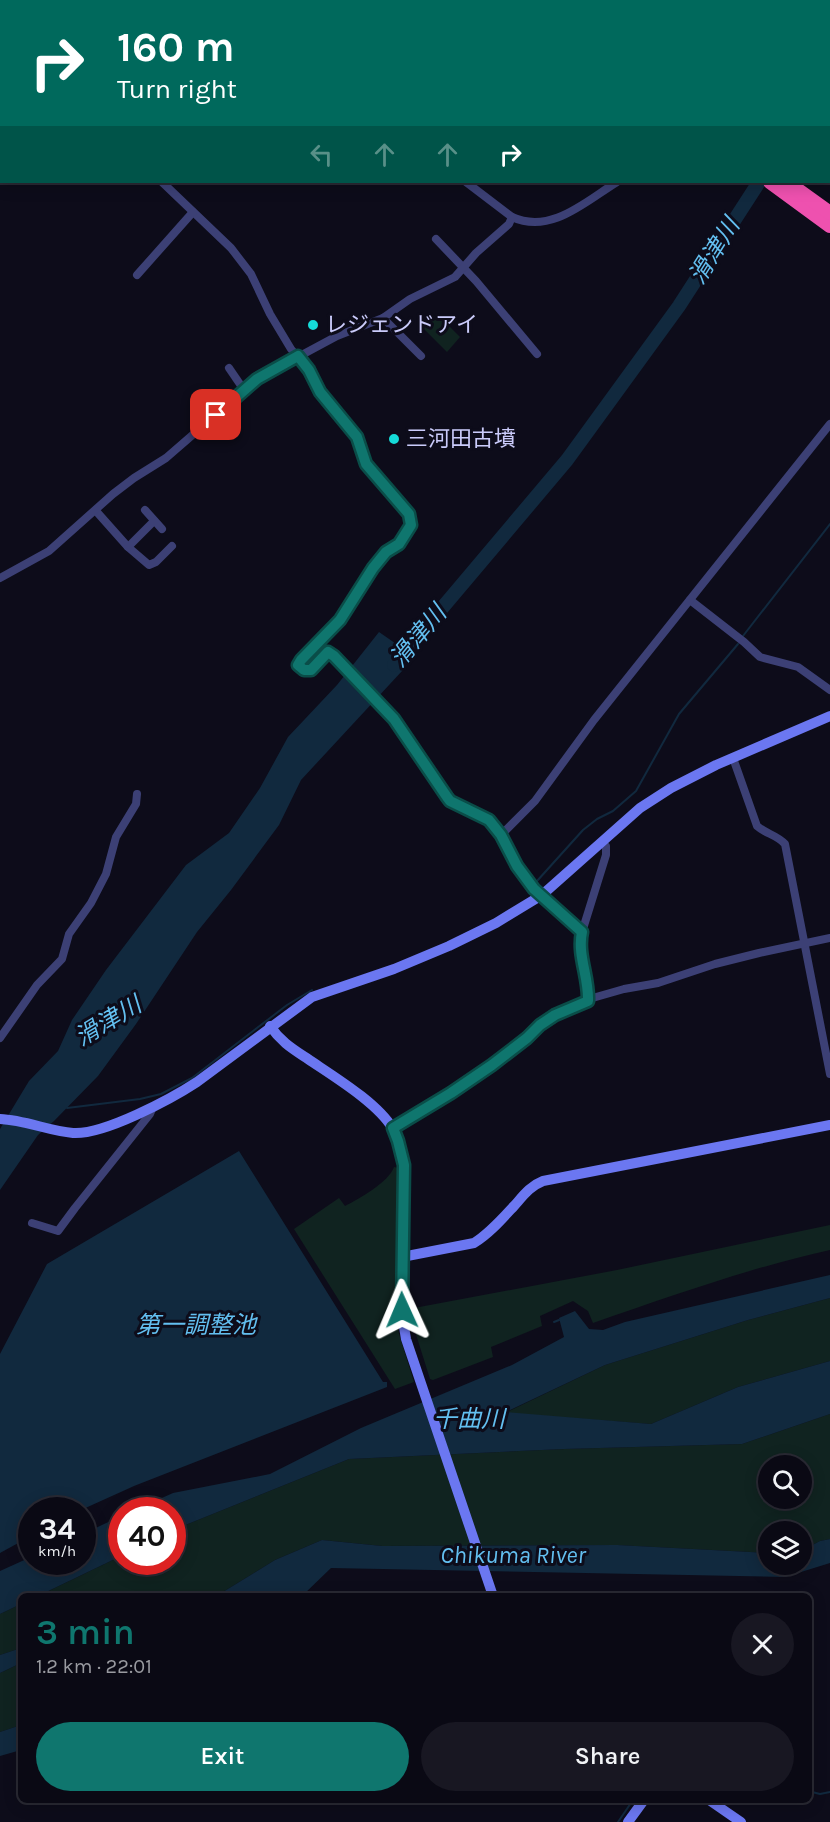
<!DOCTYPE html>
<html lang="en">
<head>
<meta charset="utf-8">
<style>
	body { margin:0; font-family:Karla,"Noto Sans JP",sans-serif; background:#181722; color:#f1f3f6; height:100vh; display:flex; flex-direction:column; font-size:22px; white-space:nowrap }
	* { box-sizing:border-box; margin:0 }
	p { font-size:20px; color:#999aa0 }
	.icon { flex:none; width:33px; height:33px; fill:none; stroke:currentColor; stroke-width:2; stroke-linecap:round; stroke-linejoin:round }
	.map { position:relative; flex:1; overflow:hidden }
	.side { position:absolute; left:18px; top:1593px; width:794px; height:210px; display:flex; flex-direction:column; background:#0a0914; border-radius:9px; box-shadow:0 3px 15px #0003,0 0 0 2px #2a2a34 }
	.side>* { flex:none }
	.hud { position:absolute; left:0px; top:0px; width:831px; height:183px; box-shadow:0 3px 15px #0003,0 0 0 2px #2a2a34; background:#00695c; color:#fff; overflow:hidden }
	.tools { position:absolute; left:758px; top:1455px; display:grid; gap:12px }
	.tools a { display:grid; place-items:center; width:54px; height:54px; border-radius:50%; background:#0a0914; box-shadow:0 3px 15px #0003,0 0 0 2px #2a2a34; font-size:30px }
	.speed { position:absolute; left:18px; top:1497px; display:flex; gap:12px; font-size:30px; font-weight:700; text-align:center }
	.speed>* { display:grid; place-content:center; width:78px; height:78px; border-radius:50%; background:#0a0914; box-shadow:0 3px 15px #0003,0 0 0 2px #2a2a34; line-height:1 }
	.speed small { font-size:15px; font-weight:400 }
	.speed .limit { border:9px solid #d22; background:#fff; color:#111 }
	.pin { position:absolute; display:grid; place-items:center; width:51px; height:51px; color:#fff; margin:-26px; border-radius:12px; box-shadow:0 3px 9px #0006 }
	.me { position:absolute; width:66px; margin:-33px; rotate:359deg; stroke-linejoin:round; filter:drop-shadow(0 0 4px #0008) }
	.turn { display:flex; align-items:center; gap:21px; height:126px; padding:0 18px; font-size:27px }
	.turn .icon { width:78px; height:78px; stroke-width:2.5 }
	.turn b { display:block; font-size:42px; line-height:51px }
	.lanes { display:flex; align-items:center; height:57px; padding:0 18px; background:#0003; justify-content:center; gap:30px; direction:ltr }
	.lanes .off { opacity:.35 }
	.round { display:grid; place-items:center; flex:none; width:63px; height:63px; border-radius:32px; background:#181722 }
	.overview { display:flex; align-items:center; justify-content:space-between; height:102px; padding:0 18px }
	h1 { font-size:36px; font-weight:600; line-height:45px; color:#0f766e }
	.primary-button { display:flex; gap:12px; margin-top:auto; padding:12px 18px }
	.primary-button a { flex:1; height:69px; border-radius:36px; background:#0f766e; color:#fff; font-size:24px; font-weight:600; line-height:69px; text-align:center }
	.primary-button a+a { background:#181722; color:#f1f3f6 }
	.map>svg:first-child { display:block }
	.green { fill:#102320; fill-rule:evenodd }
	.water { fill:#11293e }
	.lines { fill:none; stroke-linecap:round; stroke-linejoin:round }
	.stream { stroke:#11293e; stroke-width:2 }
	.river { stroke:#11293e; stroke-width:14 }
	.street { stroke:#3c4075; stroke-width:8 }
	.secondary { stroke:#6b77f1; stroke-width:10 }
	.highway { stroke:#ee51af; stroke-width:14 }
	.route-casing { stroke:#0a4d48; stroke-width:15 }
	.route { stroke:#0f766e; stroke-width:10 }
	.poi-dot { fill:#15dbd8; stroke:#0d0c1a; stroke-width:2 }
	.labels { text-anchor:middle; dominant-baseline:central; stroke-width:6; stroke-linejoin:round; paint-order:stroke }
	.poi-label { font-size:22px; fill:#cacbfa; stroke:#0d0c1a; text-anchor:start }
	.water-label { font-size:24px; font-style:italic; fill:#63bff0; stroke:#0d0c1a }
</style>
</head>
<body>
<div class="map">
<svg width="830" height="1822" viewBox="0 0 830 1822">
	<rect width="100%" height="100%" fill="#0d0c1a"/>
	<g class="green">
		<polygon points="437,314 460,337 447,352 423,328"/>
		<path d="M394,1167l5,1 2,22 -5,124 3,20 15,48 -19,7 -101,-160 45,-31 6,8c14,-7 44,-24 49,-39z"/>
		<path d="M830,1225v25c-81,18 -159,46 -237,73l-5,-12 -15,-10 -33,15 2,10 -51,21 2,10 -60,23 -3,-1 -16,-51v-20l203,-38z"/>
		<polygon points="830,1298 830,1361 738,1387 651,1424 505,1413 605,1365 748,1320"/>
		<path d="M830,1414v125l-10,2 -19,10v-19h-33v21l-152,-8 -234,1 -60,-6 -47,20 -57,35 -180,1 83,-40 1,6h50l1,-32 176,-71 215,-10 178,-5zM768,1466h33v32h-33z"/>
		<polygon points="21,1604 21,1648 0,1655 0,1614"/>
		<polygon points="21,1663 21,1725 0,1732 0,1673"/>
	</g>
	<g class="water">
		<polygon points="379,632 415,657 301,780 279,825 231,890 197,932 136,1024 98,1076 54,1121 38,1135 0,1190 0,1129 29,1081 58,1051 72,1020 106,970 186,865 229,833 260,788 288,737 337,685"/>
		<polygon points="239,1151 383,1382 387,1382 387,1387 134,1486 81,1510 32,1510 31,1536 0,1553 0,1354 47,1264"/>
		<polygon points="830,1275 830,1298 748,1320 605,1365 506,1412 651,1424 738,1387 830,1361 830,1414 742,1444 564,1449 349,1459 173,1530 172,1510 135,1510 173,1493 270,1474 361,1428 512,1365 564,1337 559,1318 575,1311 589,1329 603,1330 625,1322"/>
		<polygon points="121,1516 121,1556 38,1596 21,1596 21,1604 0,1614 0,1571 31,1557 32,1562 82,1562 83,1534"/>
		<polygon points="830,1539 830,1563 785,1577 331,1568 302,1596 211,1596 218,1595 275,1560 322,1540 382,1546 617,1545 768,1553 768,1564 801,1564 801,1551 820,1541"/>
		<polygon points="21,1648 21,1663 0,1673 0,1655"/>
		<polygon points="21,1725 21,1750 0,1756 0,1732"/>
	</g>
	<g class="lines">
		<g class="stream">
			<polyline points="743,636 830,524"/>
			<polyline points="537,881 583,830 597,819 613,811 636,791 679,714 738,644"/>
			<polyline points="67,1108 140,1099 161,1094 192,1078 287,1005 312,990"/>
			<polyline points="554,1322 559,1320"/>
			<polyline points="808,1791 820,1794 830,1792"/>
			<polyline points="618,1822 633,1800"/>
		</g>
		<g class="river">
			<polyline points="830,83 830,82"/>
			<polyline points="394,665 567,460 679,306 759,182"/>
		</g>
		<g class="street">
			<polyline points="224,0 226,2"/>
			<polyline points="398,0 400,2"/>
			<polyline points="656,0 658,2"/>
			<polyline points="786,0 787,2"/>
			<polyline points="147,2 148,0"/>
			<polyline points="263,2 264,0"/>
			<polyline points="598,2 598,0"/>
			<polyline points="0,21 2,22"/>
			<path d="M162,182l69,66 20,26 19,40 21,35 18,21 11,22 40,49 8,27 41,46 2,11 -11,19 -14,8 -13,16 -33,52 -39,40 -3,5 6,5 7,1 17,-19 6,3 60,64 53,78c12,12 32,12 44,25 12,12 17,30 26,44 17,26 42,45 65,66l-2,17 9,50"/>
			<path d="M466,182l46,35c39,18 74,-16 105,-35"/>
			<polyline points="436,239 476,281 537,354"/>
			<polyline points="137,275 193,212"/>
			<polyline points="383,318 421,356"/>
			<polyline points="229,368 244,390"/>
			<polyline points="145,510 162,529"/>
			<polyline points="96,511 128,547 149,565 156,562 172,546"/>
			<polyline points="128,547 154,521"/>
			<polyline points="0,578 49,551 113,494 134,478 166,458 257,379 337,336 383,318 410,299 455,277 476,253 509,224 512,217"/>
			<polyline points="690,600 744,642 760,657 798,667 830,690"/>
			<path d="M733,758l24,68c9,8 20,9 28,18l45,230"/>
			<polyline points="501,835 535,801 594,720 830,424"/>
			<polyline points="582,932 606,855 606,846 602,842"/>
			<polyline points="0,1038 37,985 62,959 69,934 91,903 106,874 116,837 136,804 137,794"/>
			<polyline points="393,1128 451,1093 492,1065 527,1038 539,1025 555,1015 586,1002 589,999 624,989 658,983 715,964 759,953 830,938"/>
			<polyline points="32,1223 58,1231 75,1208 150,1114 153,1107"/>
		</g>
		<g class="secondary">
			<polyline points="582,2 583,0"/>
			<path d="M270,1026c11,16 23,23 38,33 25,17 70,44 85,70 9,14 11,32 12,49 -1,53 -9,109 1,161l87,257"/>
			<path d="M0,1119c25,1 49,12 73,14 31,2 98,-34 124,-51l115,-85 82,-28 55,-23 47,-23 46,-28 98,-87 31,-20 45,-23 114,-49"/>
			<path d="M402,1257l72,-14c15,-9 28,-24 40,-37 9,-10 16,-20 29,-25l287,-56"/>
			<polyline points="709,1800 741,1822"/>
			<polyline points="628,1822 644,1800"/>
		</g>
		<g class="highway">
			<polyline points="524,0 526,2"/>
			<polyline points="543,0 545,2"/>
			<polyline points="770,182 830,226"/>
			<polyline points="787,182 830,213"/>
		</g>
	</g>
	<g class="lines">
		<g class="route-casing">
			<path id="route" d="M216,415l41,-36 41,-23 11,14 11,22 37,45 9,27 43,50 2,11 -12,19 -13,8 -13,16 -33,52 -39,40 -3,5 6,5h7l17,-18 6,4 60,63 53,78 3,4 39,19 12,15 16,31 17,23 48,43c-5,23 7,45 6,69l-33,14 -15,10 -13,13 -35,27 -41,28 -58,35 5,13 6,24 -2,145"/>
		</g>
		<use href="#route" class="route"/>
	</g>
	<g class="poi-dot">
		<circle cx="313" cy="325" r="6"/>
		<circle cx="394" cy="439" r="6"/>
	</g>
	<g class="labels">
		<g class="poi-label">
			<text x="325" y="325">レジェンドアイ</text>
			<text x="406" y="439">三河田古墳</text>
		</g>
		<g class="water-label">
			<text transform="translate(714 251) rotate(-58)">滑津川</text>
			<text transform="translate(418 636) rotate(-50)">滑津川</text>
			<text transform="translate(108 1021) rotate(-31)">滑津川</text>
			<text x="196" y="1325">第一調整池</text>
			<text x="469" y="1419">千曲川</text>
			<text x="513" y="1555">Chikuma River</text>
		</g>
	</g>
</svg>
<div class="tools">
<a><svg class="icon" aria-label="search" viewBox="0 0 24 24"><circle cx="10" cy="10" r="6"/><path d="M15 15l6 6"/></svg></a>
<a><svg class="icon" aria-label="layers" viewBox="0 0 24 24"><path d="M12 4l9 5-9 5-9-5zM3 14l9 5 9-5"/></svg></a>
</div>
<div class="speed"><div>34<small>km/h</small></div><div class="limit">40</div></div>
<div class="pin" style="left:216px;top:415px;background:#d93025"><svg class="icon" aria-label="arrive" viewBox="0 0 24 24"><path d="M6 21V4h12l-3 4 3 4H6"/></svg></div>
<svg class="me" style="left:402px;top:1310px" viewBox="-20 -20 40 40"><path d="M0-17L14 15 0 8-14 15z" fill="#0f766e" stroke="#fff" stroke-width="4"/></svg>
<div class="hud">
<div class="turn"><svg class="icon" aria-label="right" viewBox="0 0 24 24"><path d="M7 20v-9h11M14 6l5 5-5 5"/></svg><div><b>160 m</b>Turn right</div></div>
<div class="lanes"><svg class="icon off" aria-label="left" viewBox="0 0 24 24"><path d="M17 20v-9H6M10 6l-5 5 5 5"/></svg><svg class="icon off" aria-label="ahead" viewBox="0 0 24 24"><path d="M12 20V5M6 11l6-6 6 6"/></svg><svg class="icon off" aria-label="ahead" viewBox="0 0 24 24"><path d="M12 20V5M6 11l6-6 6 6"/></svg><svg class="icon" aria-label="right" viewBox="0 0 24 24"><path d="M7 20v-9h11M14 6l5 5-5 5"/></svg></div>
</div>
<section class="side">
<div class="overview"><div><h1>3 min</h1><p>1.2 km · 22:01</p></div><a class="round"><svg class="icon" aria-label="close" viewBox="0 0 24 24"><path d="M6 6l12 12M18 6L6 18"/></svg></a></div>
<div class="primary-button"><a>Exit</a><a>Share</a></div>
</section>
</div>
</body>
</html>
